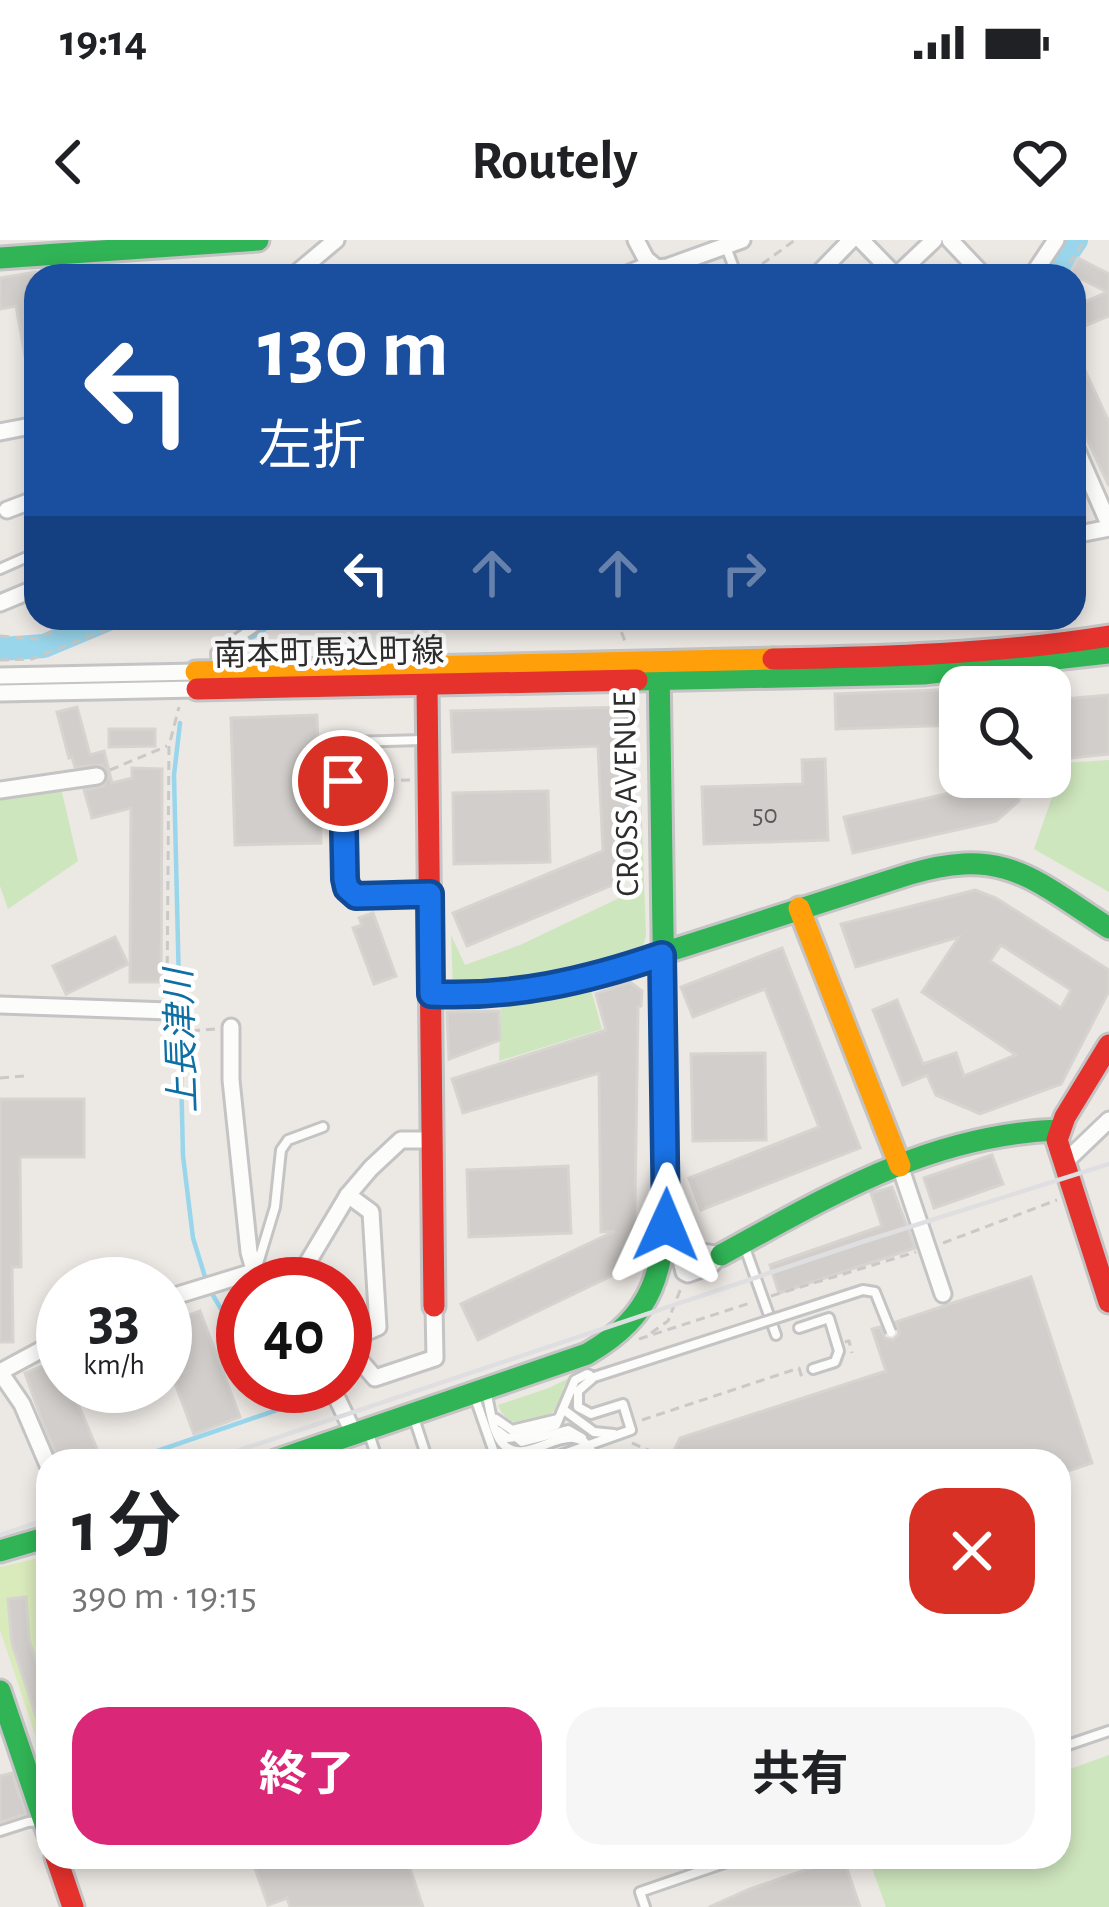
<!DOCTYPE html>
<html lang="ja">
<head>
<meta charset="utf-8">
<style>
	body { margin:0; font-family:"Alegreya Sans","Noto Sans JP",sans-serif; background:#f6f6f6; color:#202124; height:100vh; display:flex; flex-direction:column; font-size:45px; white-space:nowrap }
	* { box-sizing:border-box; margin:0 }
	p { font-size:39px; color:#757577 }
	.icon { flex:none; width:66px; height:66px; fill:none; stroke:currentColor; stroke-width:2; stroke-linecap:round; stroke-linejoin:round }
	.map { position:relative; flex:1; overflow:hidden }
	.details { position:absolute; left:36px; top:1209px; width:1035px; height:420px; display:flex; flex-direction:column; background:#fff; border-radius:36px; box-shadow:0 6px 18px #0003 }
	.details>* { flex:none }
	.guide { position:absolute; left:24px; top:24px; width:1062px; height:366px; border-radius:36px; box-shadow:0 6px 18px #0003; background:#1a4fa0; color:#fff; overflow:hidden }
	.tools { position:absolute; left:939px; top:426px; display:grid; gap:24px }
	.tools a { display:grid; place-items:center; width:132px; height:132px; border-radius:24px; background:#fff; box-shadow:0 6px 18px #0003; font-size:60px }
	.speed { position:absolute; left:36px; top:1017px; display:flex; gap:24px; font-size:60px; font-weight:700; text-align:center }
	.speed>* { display:grid; place-content:center; width:156px; height:156px; border-radius:50%; background:#fff; box-shadow:0 6px 18px #0003; line-height:1 }
	.speed small { font-size:30px; font-weight:400 }
	.speed .limit { border:18px solid #d22; background:#fff; color:#111 }
	.pin { position:absolute; display:grid; place-items:center; width:102px; height:102px; color:#fff; margin:-51px; border:6px solid #fff; border-radius:50%; box-shadow:0 3px 12px #0007 }
	.me { position:absolute; width:132px; margin:-66px; rotate:1deg; stroke-linejoin:round; filter:drop-shadow(0 0 9px #0008) }
	.turn { display:flex; align-items:center; gap:42px; height:252px; padding:0 36px; font-size:54px }
	.turn .icon { width:156px; height:156px; stroke-width:2.5 }
	.turn b { display:block; font-size:84px; line-height:102px }
	.lanes { display:flex; align-items:center; height:114px; padding:0 36px; background:#0003; justify-content:center; gap:60px; direction:ltr }
	.lanes .off { opacity:.35 }
	.round { display:grid; place-items:center; flex:none; width:126px; height:126px; border-radius:36px; background:#f6f6f6 }
	.summary { display:flex; align-items:center; justify-content:space-between; height:204px; padding:0 36px }
	h1 { font-size:72px; font-weight:700; line-height:90px }
	.cta { display:flex; gap:24px; margin-top:auto; padding:24px 36px }
	.cta a { flex:1; height:138px; border-radius:36px; background:#db2777; color:#fff; font-size:48px; font-weight:700; line-height:138px; text-align:center }
	.cta a+a { background:#f6f6f6; color:#202124 }
	.status { display:flex; justify-content:space-between; align-items:center; height:84px; padding:0 60px; background:#fff; direction:ltr }
	.status svg { height:33px; fill:currentColor }
	header { display:flex; justify-content:space-between; align-items:center; height:156px; padding:0 36px; background:#fff; font-size:54px; font-weight:700 }
	.map>svg:first-child { display:block }
	.green { fill:#cee6be }
	.pitch { fill:#d9eabb }
	.lines { fill:none; stroke-linecap:round; stroke-linejoin:round }
	.stream { stroke:#99d6ec; stroke-width:4.5 }
	.river { stroke:#99d6ec; stroke-width:24 }
	.building { fill:#d1cecb; stroke:#d7d4d0; stroke-width:3; fill-rule:evenodd }
	.lane-casing { stroke:#c5c4c5; stroke-width:14 }
	.street-casing { stroke:#c5c4c5; stroke-width:21 }
	.fast-casing { stroke:#c5c4c5; stroke-width:27 }
	.slow-casing { stroke:#c5c4c5; stroke-width:27 }
	.jam-casing { stroke:#c5c4c5; stroke-width:27 }
	.path { stroke:#c9c9c8; stroke-width:3; stroke-dasharray:9 6; stroke-linecap:butt }
	.lane { stroke:#fcfcfb; stroke-width:8 }
	.street { stroke:#fcfcfb; stroke-width:15 }
	.fast { stroke:#30b455; stroke-width:21 }
	.slow { stroke:#ff9f0a; stroke-width:21 }
	.jam { stroke:#e5322d; stroke-width:21 }
	.rail { stroke:#dfdfe1; stroke-width:4.5 }
	.lane-bridge-casing { stroke:#c5c4c5; stroke-width:14; stroke-linecap:butt }
	.lane-bridge { stroke:#fcfcfb; stroke-width:8 }
	.route-casing { stroke:#114b97; stroke-width:30 }
	.route { stroke:#1a73e8; stroke-width:21 }
	.labels { text-anchor:middle; dominant-baseline:central; stroke-width:9; stroke-linejoin:round; paint-order:stroke }
	.number-label { font-size:27px; fill:#585857 }
	.street-label { font-size:33px; fill:#2e2e2e; stroke:#fff }
	.water-label { font-size:36px; font-style:italic; fill:#0d6fa3; stroke:#fff }
</style>
</head>
<body>
<div class="status"><b>19:14</b><svg viewBox="0 0 49 12"><path d="M0 12V9h3v3zM5 12V6h3v6zM10 12V3h3v9zM15 12V0h3v12zM26 1h20v11H26zM47 4h2v5h-2z"/></svg></div>
<header><svg class="icon" aria-label="back" viewBox="0 0 24 24"><path d="M15 5l-7 7 7 7"/></svg>Routely<svg class="icon" aria-label="heart" viewBox="0 0 24 24"><path d="M12 20l-8-8c-3-5 5-10 8-4 3-6 11-1 8 4z"/></svg></header>
<div class="map">
<svg width="1109" height="1667" viewBox="0 0 1109 1667">
	<rect width="100%" height="100%" fill="#ece8e4"/>
	<g class="green">
		<polygon points="1109,520 1109,652 1034,609 1064,523"/>
		<polygon points="61,548 78,621 8,669 0,646 0,553"/>
		<polygon points="641,555 646,696 640,716 576,735 453,749 451,695 465,725 520,705 634,651 641,642"/>
		<polygon points="591,750 602,789 499,821 501,766 541,762"/>
		<path d="M569,1138l-5,9 -5,21c-20,14 -50,26 -61,-3l51,-17z"/>
		<polygon points="1109,1515 1109,1667 886,1667 868,1617 1059,1617 1059,1533"/>
	</g>
	<polygon class="pitch" points="48,1316 48,1533 0,1390 0,1327"/>
	<g class="lines">
		<g class="stream">
			<polyline points="237,407 282,378"/>
			<polyline points="180,483 174,535 183,916 193,998 206,1040"/>
			<polyline points="210,1050 243,1107"/>
			<polyline points="128,1221 280,1169 266,1146"/>
		</g>
		<g class="river">
			<polyline points="1052,36 1076,0"/>
			<polyline points="0,409 44,406 111,378"/>
		</g>
	</g>
	<g class="building">
		<polygon points="1078,18 1109,34 1109,76 1087,85 1078,65 1107,52 1070,33"/>
		<polygon points="36,32 36,144 30,144 16,66 0,69 0,38"/>
		<polygon points="1074,107 1109,182 1109,246 1074,171"/>
		<polygon points="960,449 960,485 836,489 835,454"/>
		<polygon points="1109,455 1109,514 1062,519 1050,509 1050,485 1065,459"/>
		<polygon points="77,467 90,515 104,511 112,543 132,538 132,528 162,529 161,742 130,742 131,568 92,578 84,550 103,546 109,535 102,525 75,527 72,517 69,518 57,472"/>
		<polygon points="630,467 636,635 467,706 453,673 603,611 598,506 453,512 451,471"/>
		<polygon points="317,475 321,603 235,605 231,478"/>
		<polygon points="109,489 155,489 155,506 109,507"/>
		<polygon points="825,519 828,600 704,604 702,547 803,544 802,520"/>
		<polygon points="984,537 1020,537 1019,561 996,581 853,613 844,577 985,545"/>
		<polygon points="548,551 550,622 454,624 453,553"/>
		<path d="M975,650l21,8 113,72v21l-48,93 -81,30 -44,-19 -9,-20 -24,10 -30,-75 24,-10 26,64 33,-11 8,23 52,-21 -94,-63 37,-55 -103,30 -15,-43zM1001,705l70,45 -10,18 -71,-47z"/>
		<polygon points="373,673 396,736 374,744 353,688 362,685 359,678"/>
		<polygon points="115,697 128,724 66,754 53,726"/>
		<polygon points="782,708 860,908 701,970 689,938 819,887 765,749 693,777 681,747"/>
		<polygon points="630,742 642,751 641,766 638,767 634,1025 478,1100 461,1064 615,991 601,992 599,833 463,873 452,839 606,790 596,754"/>
		<polygon points="499,771 500,800 449,819 447,772"/>
		<polygon points="765,813 766,900 693,901 691,814"/>
		<polygon points="0,859 84,859 84,917 20,917 21,1027 12,1027 13,1102 0,1102"/>
		<polygon points="992,915 1003,944 934,968 924,938"/>
		<polygon points="568,926 571,993 469,997 467,930"/>
		<polygon points="892,947 915,1008 779,1053 770,1025 882,986 871,953"/>
		<polygon points="1031,1037 1092,1223 1059,1234 1059,1221 669,1221 680,1198 886,1131 872,1089 880,1087 885,1098 893,1100 899,1094 896,1082"/>
		<polygon points="200,1071 240,1177 194,1194 165,1116 165,1084"/>
		<polygon points="63,1118 63,1146 122,1146 78,1164 102,1221 59,1221 43,1183 25,1133"/>
		<polygon points="26,1357 29,1400 48,1458 46,1506 12,1404 8,1359"/>
		<polygon points="12,1533 26,1574 0,1582 0,1536"/>
		<polygon points="251,1617 406,1617 423,1667 290,1667 287,1658 268,1665"/>
		<polygon points="843,1617 860,1667 709,1667 750,1649"/>
	</g>
	<g class="lines">
		<g class="lane-casing">
			<g id="lane">
				<polyline points="726,7 737,36"/>
				<polyline points="0,329 36,313"/>
				<polyline points="217,427 216,413 268,378"/>
				<polyline points="423,500 349,502 342,506 345,639 349,651 355,656 429,654"/>
				<polyline points="744,1005 776,1095"/>
				<polyline points="256,1030 275,967 281,910 288,900 323,887"/>
				<polyline points="799,1088 829,1078 839,1111 835,1122 813,1129"/>
				<path d="M486,1151c4,15 6,44 19,55 27,23 72,-40 91,15"/>
				<polyline points="474,1155 497,1221"/>
				<polyline points="564,1170 594,1192 614,1194"/>
				<polyline points="413,1175 428,1221"/>
				<polyline points="496,1179 512,1190 558,1179"/>
				<polyline points="368,1191 378,1221"/>
				<polyline points="498,1191 507,1198 516,1197 522,1202 568,1190 582,1198"/>
				<polyline points="516,1197 556,1185 575,1140 587,1134 594,1137"/>
				<polyline points="519,1221 535,1215 548,1215 550,1218"/>
				<polyline points="544,1221 631,1190 623,1164 591,1174 578,1167 578,1151 594,1137"/>
				<polyline points="1059,1508 1109,1491"/>
				<polyline points="0,1591 28,1582 43,1581"/>
				<polyline points="645,1667 640,1652 742,1617"/>
			</g>
		</g>
		<g class="street-casing">
			<g id="street">
				<polyline points="636,0 646,19 657,28 667,27 742,0"/>
				<polyline points="861,0 896,36"/>
				<polyline points="950,0 984,36"/>
				<polyline points="293,36 336,0"/>
				<polyline points="623,36 651,24"/>
				<polyline points="816,36 851,0"/>
				<polyline points="896,36 934,0"/>
				<polyline points="1032,36 1056,0"/>
				<polyline points="0,192 36,185"/>
				<polyline points="1074,204 1109,284"/>
				<polyline points="7,270 36,259"/>
				<polyline points="1074,295 1109,288"/>
				<polyline points="0,363 36,348"/>
				<polyline points="0,436 196,432"/>
				<polyline points="0,453 197,449"/>
				<polyline points="0,550 97,536"/>
				<polyline points="0,765 169,771"/>
				<polyline points="231,787 231,840 249,1012 258,1044"/>
				<polyline points="1064,923 1109,880"/>
				<polyline points="900,926 943,1054"/>
				<polygon points="690,1010 721,1015 710,1026 688,1034 684,1032 681,1020"/>
				<polyline points="309,1044 305,1027 348,955 371,928 401,900 433,900"/>
				<polyline points="165,1059 256,1031"/>
				<polyline points="345,1101 378,1087 371,972 348,955"/>
				<polyline points="345,1103 375,1138 435,1118 434,1066"/>
				<polyline points="0,1132 22,1164 48,1225"/>
				<polyline points="0,1132 63,1098"/>
				<polyline points="328,1146 335,1154 354,1194"/>
			</g>
		</g>
		<g class="fast-casing">
			<g id="fast">
				<polyline points="0,18 258,0"/>
				<polyline points="637,440 923,434 1109,413"/>
				<path d="M431,755l79,-3 75,-14 325,-104c94,-28 123,5 199,54"/>
				<path d="M721,1015c110,-60 208,-120 337,-125"/>
				<path d="M275,1221l312,-107c69,-40 76,-83 80,-158l-8,-532"/>
				<polyline points="0,1311 48,1297"/>
				<polyline points="0,1451 48,1593"/>
			</g>
		</g>
		<g class="slow-casing">
			<g id="slow">
				<polyline points="196,432 773,419"/>
				<polyline points="799,668 900,926"/>
			</g>
		</g>
		<g class="jam-casing">
			<g id="jam">
				<path d="M773,419c112,-2 224,-5 336,-23"/>
				<polyline points="427,445 434,1066"/>
				<polyline points="197,449 637,440"/>
				<polyline points="1109,805 1065,877 1057,900 1109,1062"/>
				<polyline points="56,1617 73,1667"/>
			</g>
		</g>
		<g class="path">
			<polyline points="748,28 758,27 795,0"/>
			<polyline points="1061,36 1085,0"/>
			<polyline points="616,378 626,404"/>
			<polyline points="0,396 36,399 85,378"/>
			<polyline points="0,420 32,419 136,378"/>
			<polyline points="110,530 167,506"/>
			<polyline points="323,541 335,541"/>
			<polyline points="356,541 413,540"/>
			<polyline points="167,755 169,506 179,467"/>
			<polyline points="181,771 189,771 189,791 216,789"/>
			<polyline points="0,838 24,836"/>
			<polyline points="943,1003 1057,960"/>
			<polyline points="771,1056 916,1012"/>
			<polyline points="651,1093 668,1081 681,1048"/>
			<polyline points="639,1099 750,1063"/>
			<polyline points="845,1102 849,1101 852,1113"/>
			<polyline points="642,1180 799,1128 803,1141"/>
			<polyline points="632,1203 662,1216"/>
		</g>
		<use href="#lane" class="lane"/>
		<use href="#street" class="street"/>
		<use href="#fast" class="fast"/>
		<use href="#slow" class="slow"/>
		<use href="#jam" class="jam"/>
		<g class="rail">
			<polyline points="207,1221 862,1002 1109,924"/>
			<polyline points="0,1295 48,1279"/>
		</g>
		<g class="lane-bridge-casing">
			<polyline id="lane-bridge" points="594,1137 863,1050 875,1052 891,1092"/>
		</g>
		<use href="#lane-bridge" class="lane-bridge"/>
	</g>
	<g class="lines">
		<g class="route-casing">
			<path id="route" d="M343,541l2,98 2,9 9,8 74,-2 1,100c82,4 155,-13 231,-39l4,270"/>
		</g>
		<use href="#route" class="route"/>
	</g>
	<g class="labels">
		<g class="number-label">
			<text x="765" y="574">50</text>
		</g>
		<g class="street-label">
			<text transform="translate(329 414) rotate(-1)">南本町馬込町線</text>
			<text transform="translate(627 554) rotate(-91)">CROSS AVENUE</text>
		</g>
		<g class="water-label">
			<text transform="translate(182 801) rotate(-92)">上長津川</text>
		</g>
	</g>
</svg>
<div class="tools">
<a><svg class="icon" aria-label="search" viewBox="0 0 24 24"><circle cx="10" cy="10" r="6"/><path d="M15 15l6 6"/></svg></a>
</div>
<div class="speed"><div>33<small>km/h</small></div><div class="limit">40</div></div>
<div class="pin" style="left:343px;top:541px;background:#d93025"><svg class="icon" aria-label="arrive" viewBox="0 0 24 24"><path d="M6 21V4h12l-3 4 3 4H6"/></svg></div>
<svg class="me" style="left:666px;top:985px" viewBox="-20 -20 40 40"><path d="M0-17L14 15 0 8-14 15z" fill="#1a73e8" stroke="#fff" stroke-width="4"/></svg>
<div class="guide">
<div class="turn"><svg class="icon" aria-label="left" viewBox="0 0 24 24"><path d="M17 20v-9H6M10 6l-5 5 5 5"/></svg><div><b>130 m</b>左折</div></div>
<div class="lanes"><svg class="icon" aria-label="left" viewBox="0 0 24 24"><path d="M17 20v-9H6M10 6l-5 5 5 5"/></svg><svg class="icon off" aria-label="ahead" viewBox="0 0 24 24"><path d="M12 20V5M6 11l6-6 6 6"/></svg><svg class="icon off" aria-label="ahead" viewBox="0 0 24 24"><path d="M12 20V5M6 11l6-6 6 6"/></svg><svg class="icon off" aria-label="right" viewBox="0 0 24 24"><path d="M7 20v-9h11M14 6l5 5-5 5"/></svg></div>
</div>
<section class="details">
<div class="summary"><div><h1>1 分</h1><p>390 m · 19:15</p></div><a class="round" style="background:#d93025;color:#fff"><svg class="icon" aria-label="close" viewBox="0 0 24 24"><path d="M6 6l12 12M18 6L6 18"/></svg></a></div>
<div class="cta"><a>終了</a><a>共有</a></div>
</section>
</div>
</body>
</html>
